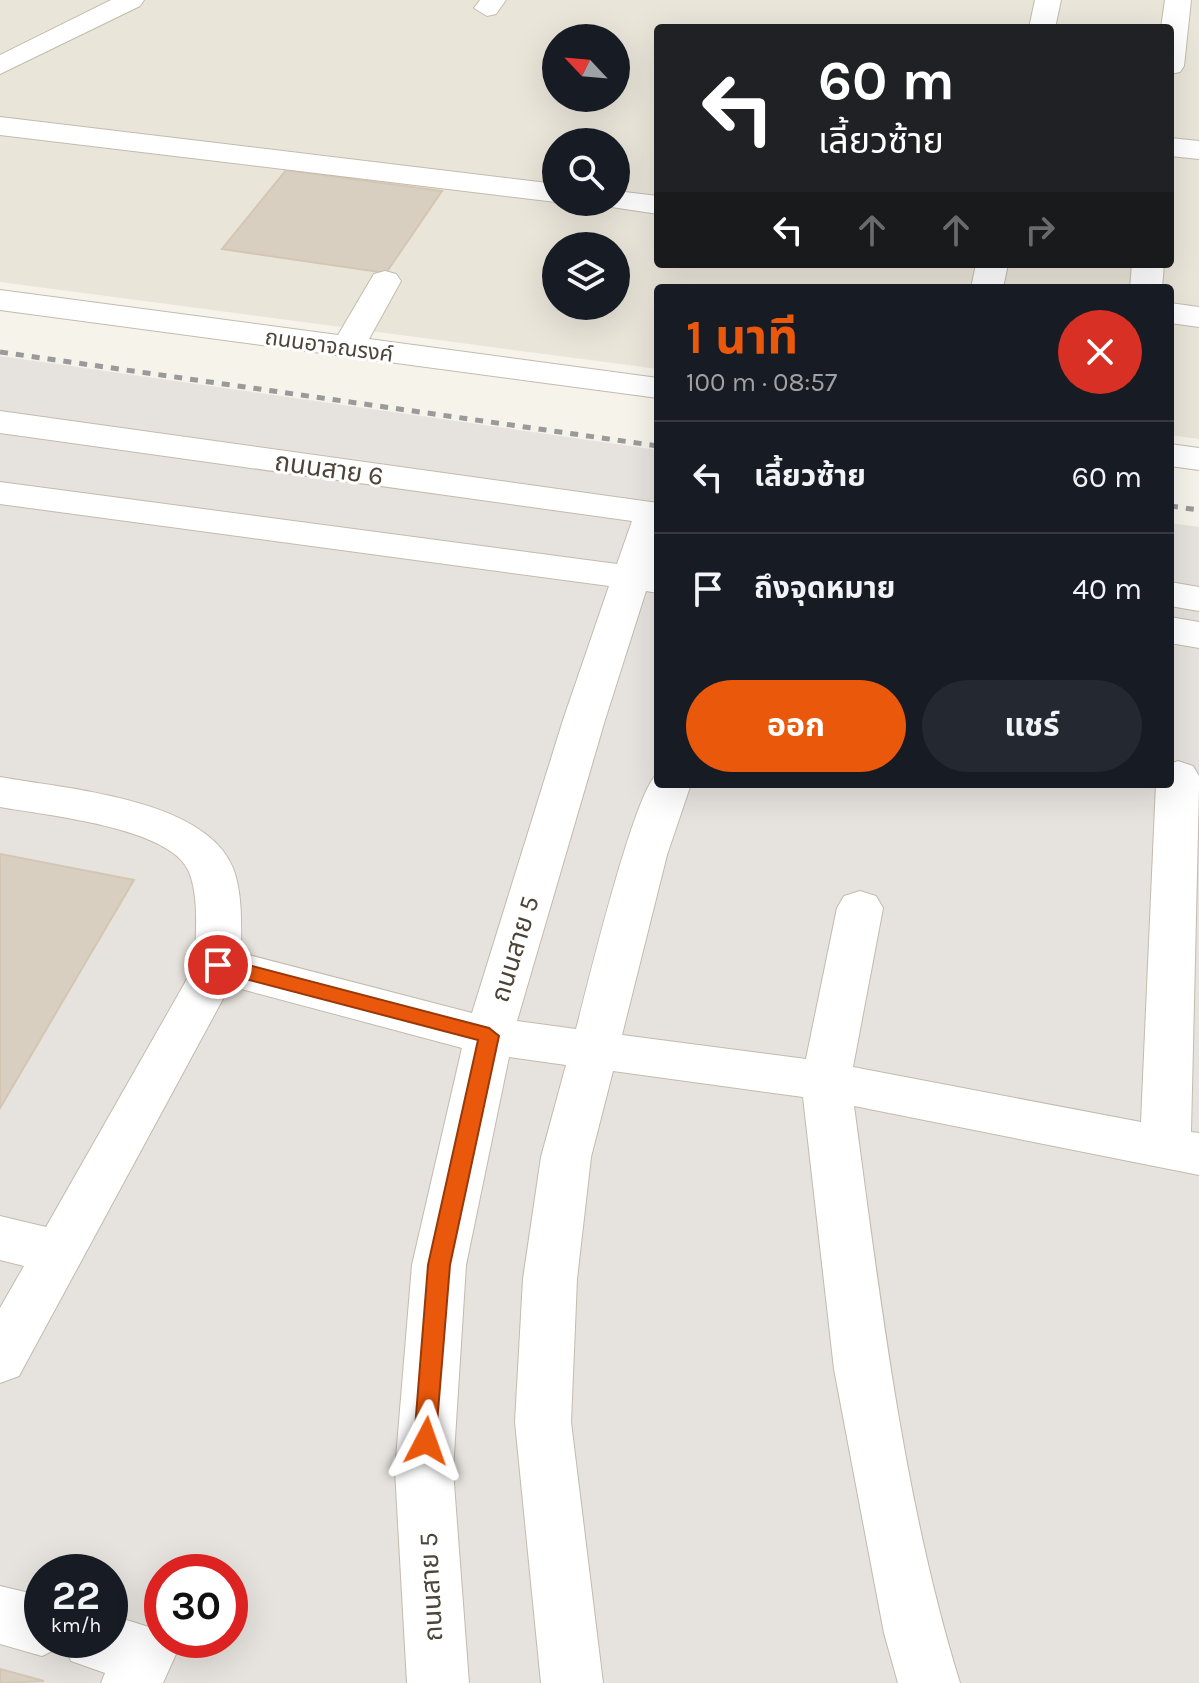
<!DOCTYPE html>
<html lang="th">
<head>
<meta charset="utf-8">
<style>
	body { margin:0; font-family:Karla,"Noto Sans Thai",sans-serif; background:#242831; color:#f1f3f6; height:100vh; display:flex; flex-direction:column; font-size:30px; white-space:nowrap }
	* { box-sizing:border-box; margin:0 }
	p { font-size:26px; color:#9ea1a6 }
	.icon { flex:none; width:44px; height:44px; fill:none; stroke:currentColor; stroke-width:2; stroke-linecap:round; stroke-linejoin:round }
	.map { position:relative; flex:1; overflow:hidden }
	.side { position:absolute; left:654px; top:284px; width:520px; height:504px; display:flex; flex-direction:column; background:#171b24; border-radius:8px; box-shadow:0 8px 32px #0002 }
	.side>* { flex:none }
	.banner { position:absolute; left:654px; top:24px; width:520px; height:244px; border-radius:8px; box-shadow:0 8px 32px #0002; background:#202124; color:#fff; overflow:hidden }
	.needle { width:52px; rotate:296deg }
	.controls { position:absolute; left:542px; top:24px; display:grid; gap:16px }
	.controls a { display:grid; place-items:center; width:88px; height:88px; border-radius:50%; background:#171b24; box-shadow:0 8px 32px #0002; font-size:40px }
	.speed { position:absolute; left:24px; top:1554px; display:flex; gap:16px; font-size:40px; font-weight:700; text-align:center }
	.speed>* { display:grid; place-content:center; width:104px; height:104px; border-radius:50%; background:#171b24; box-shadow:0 8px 32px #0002; line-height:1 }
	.speed small { font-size:20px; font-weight:400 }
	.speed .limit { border:12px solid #d22; background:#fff; color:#111 }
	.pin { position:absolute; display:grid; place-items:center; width:68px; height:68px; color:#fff; margin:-34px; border:4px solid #fff; border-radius:50%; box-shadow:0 2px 8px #0007 }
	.me { position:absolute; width:88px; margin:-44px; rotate:4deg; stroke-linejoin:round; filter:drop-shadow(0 0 6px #0008) }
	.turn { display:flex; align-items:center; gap:28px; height:168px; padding:0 32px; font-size:36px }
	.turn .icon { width:104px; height:104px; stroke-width:2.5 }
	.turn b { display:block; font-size:56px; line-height:68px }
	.lanes { display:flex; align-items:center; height:76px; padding:0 32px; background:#0003; justify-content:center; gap:40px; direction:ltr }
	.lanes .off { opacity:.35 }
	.round { display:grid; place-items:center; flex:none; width:84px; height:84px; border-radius:42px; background:#242831 }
	.overview { display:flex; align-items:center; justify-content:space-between; height:136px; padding:0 32px }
	h1 { font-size:48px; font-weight:700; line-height:60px; color:#ea580c }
	.action { display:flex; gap:16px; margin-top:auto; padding:16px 32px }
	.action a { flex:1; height:92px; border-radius:48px; background:#ea580c; color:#fff; font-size:32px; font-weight:700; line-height:92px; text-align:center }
	.action a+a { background:#242831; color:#f1f3f6 }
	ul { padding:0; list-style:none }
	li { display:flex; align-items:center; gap:24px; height:112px; padding:0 32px; border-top:2px solid #363941 }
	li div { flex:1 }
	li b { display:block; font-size:30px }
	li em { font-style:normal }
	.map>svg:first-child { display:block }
	.residential { fill:#eae5d9; fill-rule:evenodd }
	.industrial { fill:#e6e2dd; fill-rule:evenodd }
	.building { fill:#d9cfc0; stroke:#d4c6b3; stroke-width:2 }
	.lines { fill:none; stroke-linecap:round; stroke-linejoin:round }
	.minor-casing { stroke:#c3bbad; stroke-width:2 }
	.minor { fill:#fff; fill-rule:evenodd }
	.rail { stroke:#9a9a9a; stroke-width:5; stroke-dasharray:8 8; stroke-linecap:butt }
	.route { fill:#ea580c; stroke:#983908; stroke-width:2 }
	.labels { text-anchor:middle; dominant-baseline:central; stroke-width:6; stroke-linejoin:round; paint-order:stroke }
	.far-street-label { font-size:22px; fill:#4c4438; stroke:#fff }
	.street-label { font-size:26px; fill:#4c4438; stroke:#fff }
</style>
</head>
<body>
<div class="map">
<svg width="1199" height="1683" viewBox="0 0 1199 1683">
	<rect width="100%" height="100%" fill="#f6f3eb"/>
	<path class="residential" d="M0,0h1199v439l-29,-4v-147h-512v81l-658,-87zM658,28h512v236h-512zM556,38h60v60h-60zM556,142h60v60h-60zM556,246h60v60h-60z"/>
	<path class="industrial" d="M0,356l658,94v334h512v-261l29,4v1156h-1199zM42,1572h68v68h-68zM162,1572h68v68h-68z"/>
	<g class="building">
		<polygon points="286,170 442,191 386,273 222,249"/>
		<polygon points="0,854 134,880 0,1108"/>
		<polygon points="0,1669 44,1681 0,1683"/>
	</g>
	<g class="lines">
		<g class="minor-casing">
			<g id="minor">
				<polygon points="111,0 144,0 140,6 0,74 0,55"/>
				<polygon points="480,0 506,0 496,14 487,16 474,8"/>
				<polygon points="1035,0 1061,0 1055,28 1029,28"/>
				<polygon points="1165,0 1191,0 1184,66 1180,72 1170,74 1170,28 1161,28"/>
				<polygon points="0,117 556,184 556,202 0,135"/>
				<polygon points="1170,138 1199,141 1199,159 1170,156"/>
				<polygon points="616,191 658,196 658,214 605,206 602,202 616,202"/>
				<polygon points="976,264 1008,264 1003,288 971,288"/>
				<polygon points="1132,264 1164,264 1162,288 1130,288"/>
				<polygon points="385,271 396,274 401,281 369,339 658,378 658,398 0,310 0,290 338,335 374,274"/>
				<polygon points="1170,303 1199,307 1199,327 1170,323"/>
				<path d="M0,411l658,92v53l-4,13h4v24l-12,-2 -41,129 -88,301 59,8c11,-41 58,-239 82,-256v11h33l-24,71 -45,180 184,24 31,-151 7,-12 16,-5 16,5 7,12 -30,159 288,55 15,-338h14v-20l8,-3 15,5 6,10v12l-8,344 8,1v42l-345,-69c26,191 49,393 106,577h-62l-14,-50 -50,-264 -31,-272 -190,-26 -22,86 -14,122 -6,143 32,261h-62l-26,-261 8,-143 18,-122 25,-92 -57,-8 -43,208 -13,205 16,213h-62l-12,-213 17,-205 50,-217 -232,-62 -211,390 -19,7v-75l24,-42 -24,-6v-44l46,11 149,-262c0,-30 5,-65 -6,-93 -17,-45 -146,-57 -189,-65v-30c65,12 205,21 233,91 10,26 8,58 8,85l231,60 91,-293 46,-134 -609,-82v-22l617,82 15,-43 -632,-88z"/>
				<polygon points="1170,444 1199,448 1199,470 1170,466"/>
				<polygon points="1170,582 1199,587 1199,611 1170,606"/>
				<polygon points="1170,617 1199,622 1199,648 1170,643"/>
				<polygon points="0,1586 42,1596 42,1640 110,1640 110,1615 162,1631 162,1640 170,1640 176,1654 163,1683 101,1683 105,1673 71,1661 64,1645 42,1656 0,1644"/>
			</g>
		</g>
		<use href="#minor" class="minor"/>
		<g class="rail">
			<polyline points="0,352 658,446"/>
			<polyline points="1170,506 1199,510"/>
		</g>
	</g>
	<polygon class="route" points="218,957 489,1028 499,1036 450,1265 435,1448 426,1451 418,1448 414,1441 428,1265 478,1040 211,970 208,965 211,959"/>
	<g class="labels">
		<g class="far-street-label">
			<text transform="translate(329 346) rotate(8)">ถนนอาจณรงค์</text>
		</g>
		<g class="street-label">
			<text transform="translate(329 469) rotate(8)">ถนนสาย 6</text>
			<text transform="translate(515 949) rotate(-73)">ถนนสาย 5</text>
			<text transform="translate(431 1587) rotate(-93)">ถนนสาย 5</text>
		</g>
	</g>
</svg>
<div class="controls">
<a><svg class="needle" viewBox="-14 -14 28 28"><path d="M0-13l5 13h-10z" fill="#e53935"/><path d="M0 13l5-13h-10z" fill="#9ea1a6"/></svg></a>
<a><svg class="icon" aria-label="search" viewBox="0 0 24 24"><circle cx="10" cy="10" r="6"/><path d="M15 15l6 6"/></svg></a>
<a><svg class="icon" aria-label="layers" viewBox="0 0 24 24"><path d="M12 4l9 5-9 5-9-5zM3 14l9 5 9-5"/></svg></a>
</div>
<div class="speed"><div>22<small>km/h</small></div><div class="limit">30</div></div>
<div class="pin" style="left:218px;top:965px;background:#d93025"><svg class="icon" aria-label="arrive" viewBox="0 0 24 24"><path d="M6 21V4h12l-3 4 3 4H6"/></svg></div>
<svg class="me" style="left:426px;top:1441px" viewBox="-20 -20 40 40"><path d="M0-17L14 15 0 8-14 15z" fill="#ea580c" stroke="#fff" stroke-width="4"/></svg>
<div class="banner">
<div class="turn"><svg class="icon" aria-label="left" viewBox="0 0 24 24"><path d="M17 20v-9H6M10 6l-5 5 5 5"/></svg><div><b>60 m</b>เลี้ยวซ้าย</div></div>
<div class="lanes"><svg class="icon" aria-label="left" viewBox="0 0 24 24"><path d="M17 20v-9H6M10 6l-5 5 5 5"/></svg><svg class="icon off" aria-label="ahead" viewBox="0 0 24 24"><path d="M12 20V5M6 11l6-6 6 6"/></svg><svg class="icon off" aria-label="ahead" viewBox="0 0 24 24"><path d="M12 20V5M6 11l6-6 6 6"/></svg><svg class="icon off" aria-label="right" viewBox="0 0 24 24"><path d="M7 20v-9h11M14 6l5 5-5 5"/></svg></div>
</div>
<section class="side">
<div class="overview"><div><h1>1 นาที</h1><p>100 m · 08:57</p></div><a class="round" style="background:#d93025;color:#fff"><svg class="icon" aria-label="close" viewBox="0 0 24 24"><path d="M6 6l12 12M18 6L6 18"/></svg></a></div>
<ul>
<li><svg class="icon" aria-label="left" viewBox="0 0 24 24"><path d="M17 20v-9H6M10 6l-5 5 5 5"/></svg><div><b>เลี้ยวซ้าย</b></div><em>60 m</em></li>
<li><svg class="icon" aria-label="arrive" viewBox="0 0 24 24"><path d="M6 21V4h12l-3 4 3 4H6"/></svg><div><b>ถึงจุดหมาย</b></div><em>40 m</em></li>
</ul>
<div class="action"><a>ออก</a><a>แชร์</a></div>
</section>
</div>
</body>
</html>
